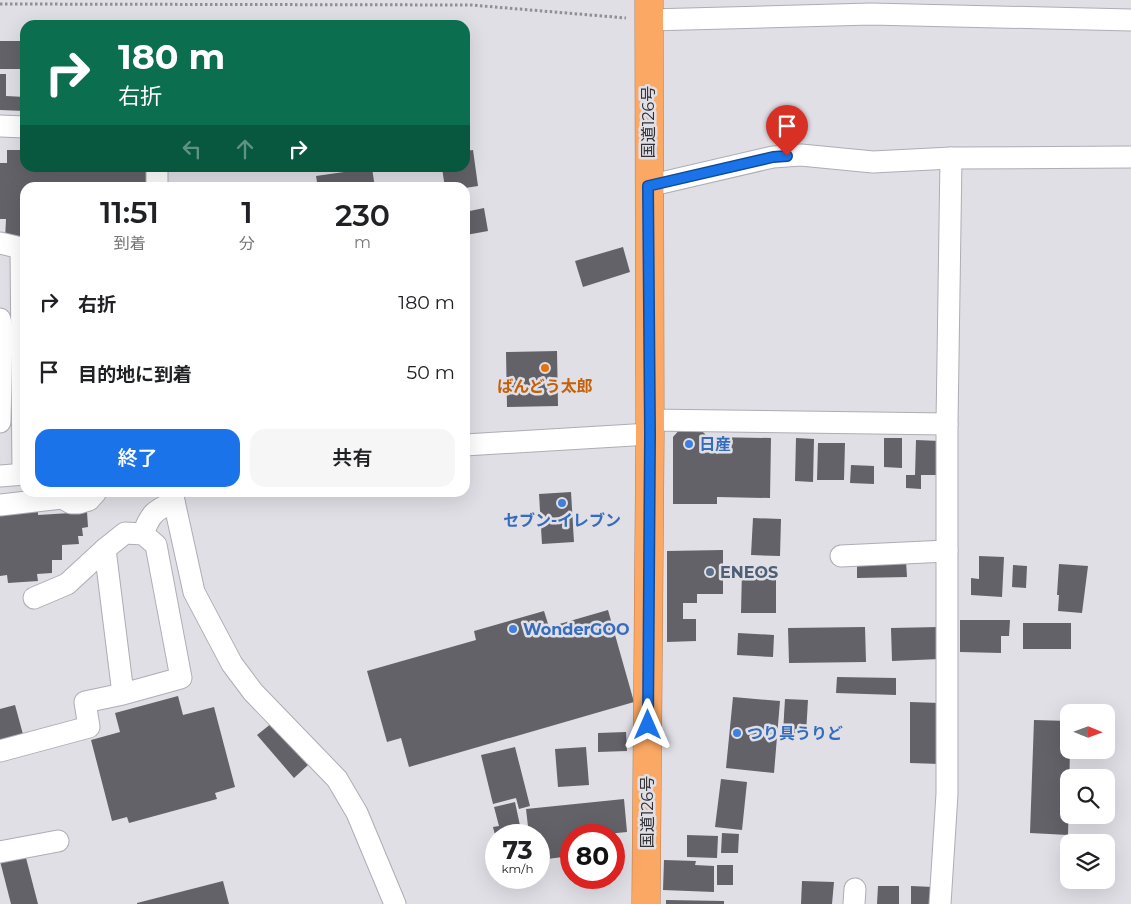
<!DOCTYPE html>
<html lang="ja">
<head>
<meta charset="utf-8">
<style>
	body { margin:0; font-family:Montserrat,"Noto Sans JP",sans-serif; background:#f6f6f6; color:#202124; height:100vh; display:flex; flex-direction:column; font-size:19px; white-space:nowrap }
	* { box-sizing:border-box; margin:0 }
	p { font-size:16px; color:#757577 }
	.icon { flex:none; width:28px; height:28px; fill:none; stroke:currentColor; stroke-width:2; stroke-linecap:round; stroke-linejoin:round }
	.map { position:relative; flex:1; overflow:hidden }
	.panel { position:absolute; left:20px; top:182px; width:450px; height:315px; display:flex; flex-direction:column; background:#fff; border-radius:15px; box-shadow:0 5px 20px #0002 }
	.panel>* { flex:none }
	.top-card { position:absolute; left:20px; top:20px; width:450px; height:152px; border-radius:15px; box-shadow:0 5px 20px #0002; background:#0b6e4f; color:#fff; overflow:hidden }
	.needle { width:32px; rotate:91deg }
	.buttons { position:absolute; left:1060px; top:704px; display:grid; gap:10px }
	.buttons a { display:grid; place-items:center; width:55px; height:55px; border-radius:10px; background:#fff; box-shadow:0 5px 20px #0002; font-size:25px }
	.speed { position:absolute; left:485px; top:824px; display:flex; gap:10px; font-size:25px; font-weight:700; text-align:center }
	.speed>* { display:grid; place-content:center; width:65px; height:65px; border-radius:50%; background:#fff; box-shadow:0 5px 20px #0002; line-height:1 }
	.speed small { font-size:12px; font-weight:400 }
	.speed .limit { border:8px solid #d22; background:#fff; color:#111 }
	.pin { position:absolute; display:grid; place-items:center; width:42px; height:42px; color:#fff; margin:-51px -21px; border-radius:50% 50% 50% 0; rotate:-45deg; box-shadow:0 0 5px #0007 }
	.pin .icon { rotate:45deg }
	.me { position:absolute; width:55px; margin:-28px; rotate:0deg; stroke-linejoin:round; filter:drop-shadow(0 0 4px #0008) }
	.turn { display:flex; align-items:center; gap:18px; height:105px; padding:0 15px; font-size:22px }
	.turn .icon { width:65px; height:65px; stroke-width:2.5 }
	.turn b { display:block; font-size:35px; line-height:42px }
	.lanes { display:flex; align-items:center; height:48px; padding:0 15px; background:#0003; justify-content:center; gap:25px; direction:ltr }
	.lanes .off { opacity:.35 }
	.eta { display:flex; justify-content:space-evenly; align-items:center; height:85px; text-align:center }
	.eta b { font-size:30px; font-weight:600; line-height:35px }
	.button { display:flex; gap:10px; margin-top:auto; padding:10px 15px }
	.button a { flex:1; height:58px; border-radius:15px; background:#1a73e8; color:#fff; font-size:20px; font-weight:600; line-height:58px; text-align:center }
	.button a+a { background:#f6f6f6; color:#202124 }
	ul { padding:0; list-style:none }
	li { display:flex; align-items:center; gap:15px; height:70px; padding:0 15px }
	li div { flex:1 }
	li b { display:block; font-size:19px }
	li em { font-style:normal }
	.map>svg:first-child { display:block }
	.building { fill:#626268 }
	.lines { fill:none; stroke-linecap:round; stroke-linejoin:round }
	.minor-casing { stroke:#adadb4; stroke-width:23 }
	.highway-casing { stroke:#b47e53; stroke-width:29 }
	.path { stroke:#908f94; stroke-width:3; stroke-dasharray:2.5 2.5; stroke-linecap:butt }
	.minor { stroke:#fff; stroke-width:21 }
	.highway { stroke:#fba864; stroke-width:28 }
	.route-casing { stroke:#114b97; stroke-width:12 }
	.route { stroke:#1a73e8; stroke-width:9 }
	.food-dot { fill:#e8710a; stroke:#e0dfe6; stroke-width:2 }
	.shop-dot { fill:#3f7fe0; stroke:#e0dfe6; stroke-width:2 }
	.service-dot { fill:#5c6f8a; stroke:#e0dfe6; stroke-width:2 }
	.labels { text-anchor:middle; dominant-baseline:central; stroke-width:5; stroke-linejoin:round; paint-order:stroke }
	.street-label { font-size:16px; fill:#313134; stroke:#e0dfe6 }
	.food-label { font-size:16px; font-weight:bold; fill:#c56008; stroke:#e0dfe6 }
	.shop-label { font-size:16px; font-weight:bold; fill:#366cbe; stroke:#e0dfe6; text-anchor:start }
	.service-label { font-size:16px; font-weight:bold; fill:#4e5e75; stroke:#e0dfe6; text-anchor:start }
</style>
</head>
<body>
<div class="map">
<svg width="1131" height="904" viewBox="0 0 1131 904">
	<rect width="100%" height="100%" fill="#e0dfe6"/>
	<g class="building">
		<rect x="0" y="41" width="25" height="28"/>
		<polygon points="0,74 6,74 6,96 25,97 25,111 0,110"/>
		<polygon points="7,150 25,150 25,168 151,168 150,188 25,188 25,240 5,240 6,219 0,219 0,163 7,163"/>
		<polygon points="473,150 478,186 465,188 445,188 442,168 465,168 465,151"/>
		<polygon points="372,168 375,188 318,188 316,176"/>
		<polygon points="484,208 488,231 466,235 465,212"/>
		<polygon points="623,247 630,272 583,287 575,261"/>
		<polygon points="557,351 558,406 507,407 506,352"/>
		<polygon points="682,427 699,428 708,437 771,438 770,498 717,497 717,504 673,504 673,437"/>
		<polygon points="796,438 814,439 813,482 795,481"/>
		<polygon points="884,438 902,438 902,468 884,467"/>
		<polygon points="916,440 940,441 939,475 921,475 921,489 906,488 906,475 915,475"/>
		<polygon points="818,443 845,443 844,480 817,480"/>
		<polygon points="851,465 874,466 874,484 850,483"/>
		<polygon points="571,492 574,542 542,544 539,494"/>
		<polygon points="38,511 38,515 87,512 88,527 82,528 83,536 78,536 79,544 62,545 62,560 52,560 52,573 37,574 38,581 8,583 7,575 0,576 0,514"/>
		<polygon points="753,518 781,519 780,556 751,555"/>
		<polygon points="723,550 723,594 697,594 697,603 683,603 683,619 696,619 696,641 667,642 667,551"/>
		<polygon points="979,556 1004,557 1002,597 971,595 971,578 979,579"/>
		<polygon points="906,561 907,577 857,578 857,562"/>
		<polygon points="1059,564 1088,566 1082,613 1058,611 1059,595 1057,595"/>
		<polygon points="1013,565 1027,566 1026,588 1012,587"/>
		<polygon points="742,570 776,570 776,613 741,613"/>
		<polygon points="608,610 634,702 409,767 401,738 387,742 367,671 476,640 474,631 544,611 549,627"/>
		<polygon points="960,620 1010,620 1009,636 1001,636 1001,653 960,652"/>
		<rect x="1023" y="623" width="48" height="26"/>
		<polygon points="865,627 866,662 789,663 788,628"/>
		<polygon points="939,627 940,659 892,661 891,628"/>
		<polygon points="738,633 774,635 773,657 737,655"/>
		<polygon points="837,677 896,678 896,695 836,693"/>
		<polygon points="178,696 183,715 214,707 235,787 215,793 217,799 129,823 127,817 112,821 91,740 120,732 115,713"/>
		<polygon points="733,697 780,701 774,773 726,768"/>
		<polygon points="785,699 808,700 806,734 783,732"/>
		<polygon points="910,702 940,703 940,764 910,763"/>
		<polygon points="15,705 24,738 0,744 0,709"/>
		<polygon points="1034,720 1069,721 1069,750 1070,750 1068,835 1030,833"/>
		<polygon points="272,723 308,765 294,778 257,735"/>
		<polygon points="626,732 627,751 598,752 598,733"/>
		<polygon points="515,747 530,806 519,809 516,798 493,804 481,755"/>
		<polygon points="586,747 589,785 558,787 555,749"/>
		<polygon points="721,779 747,782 742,830 715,827"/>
		<polygon points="624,799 627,832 596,835 571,835 571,856 539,860 539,835 529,835 526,809"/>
		<polygon points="515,802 522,835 495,835 493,827 499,826 494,807"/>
		<polygon points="722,833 739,834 738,853 721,853"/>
		<polygon points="687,835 718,836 717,858 687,857"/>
		<polygon points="25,854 38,904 11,904 0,861"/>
		<polygon points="664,860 696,861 695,865 714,866 714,892 663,890"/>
		<rect x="717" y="865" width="16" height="20"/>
		<polygon points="223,881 229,904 137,904 137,903"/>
		<polygon points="802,881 834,882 832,904 801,904"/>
		<polygon points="878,886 899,886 899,904 877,904"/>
		<polygon points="911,886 933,887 933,904 911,904"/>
		<polygon points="666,900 724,901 724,904 666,904"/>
	</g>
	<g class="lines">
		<g class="minor-casing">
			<g id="minor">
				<polyline points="649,20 871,14 1131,20"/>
				<polyline points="0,126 25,127"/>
				<polyline points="648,186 773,157 801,155 873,162 951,158 1131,157"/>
				<polyline points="157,188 157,168"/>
				<polyline points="0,243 21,248 23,474"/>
				<polyline points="0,319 2,329 0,422"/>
				<polyline points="649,420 947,424"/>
				<polyline points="465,445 650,434"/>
				<polyline points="0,476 25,474"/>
				<polyline points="172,492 194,592 232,664 253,692 337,779 357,813 395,904"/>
				<polyline points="0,505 62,498 71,503 79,503 89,500 96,492"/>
				<path d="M143,534c7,-20 12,-24 31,-32"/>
				<polyline points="841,556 947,551"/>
				<polyline points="34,598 67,584 105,549"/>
				<polyline points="0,751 89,727 85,702 123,694 181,678 156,545 143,534 125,533 105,549 123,694"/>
				<polyline points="0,852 58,841"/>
				<polyline points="854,904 855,889"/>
				<polyline points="940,904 947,794 947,424 951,158"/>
			</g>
		</g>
		<g class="highway-casing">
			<polyline id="highway" points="646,904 650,434 649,0"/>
		</g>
		<polyline class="path" points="0,4 471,5 626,18"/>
		<use href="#minor" class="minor"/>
		<use href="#highway" class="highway"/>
	</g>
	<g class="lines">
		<g class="route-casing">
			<polyline id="route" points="648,725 650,434 648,186 773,157 787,156"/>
		</g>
		<use href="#route" class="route"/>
	</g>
	<circle class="food-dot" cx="545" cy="368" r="5"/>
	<g class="shop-dot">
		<circle cx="689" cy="444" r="5"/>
		<circle cx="562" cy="503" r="5"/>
		<circle cx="513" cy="629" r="5"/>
		<circle cx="737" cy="733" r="5"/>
	</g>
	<circle class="service-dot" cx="710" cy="572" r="5"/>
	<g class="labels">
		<g class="street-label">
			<text transform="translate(648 122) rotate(-90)">国道126号</text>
			<text transform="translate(647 812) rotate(-90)">国道126号</text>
		</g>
		<g class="food-label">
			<text x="545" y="386">ばんどう太郎</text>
		</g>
		<g class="shop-label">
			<text x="699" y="444">日産</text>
			<text x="562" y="520" text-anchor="middle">セブン-イレブン</text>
			<text x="523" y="629">WonderGOO</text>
			<text x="747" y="733">つり具うりど</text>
		</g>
		<g class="service-label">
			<text x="720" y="572">ENEOS</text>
		</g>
	</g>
</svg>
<div class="buttons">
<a><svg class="needle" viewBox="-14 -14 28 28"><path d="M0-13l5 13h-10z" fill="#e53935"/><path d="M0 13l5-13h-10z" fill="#757577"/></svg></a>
<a><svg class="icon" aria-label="search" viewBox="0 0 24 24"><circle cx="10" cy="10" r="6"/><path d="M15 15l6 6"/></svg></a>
<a><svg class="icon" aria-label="layers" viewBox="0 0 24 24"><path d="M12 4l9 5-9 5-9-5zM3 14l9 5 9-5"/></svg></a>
</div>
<div class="speed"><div>73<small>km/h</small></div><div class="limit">80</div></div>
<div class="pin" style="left:787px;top:156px;background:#d93025"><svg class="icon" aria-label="arrive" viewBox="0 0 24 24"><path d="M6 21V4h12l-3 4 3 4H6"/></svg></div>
<svg class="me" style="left:648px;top:725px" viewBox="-20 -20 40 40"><path d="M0-17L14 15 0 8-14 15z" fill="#1a73e8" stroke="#fff" stroke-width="4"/></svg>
<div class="top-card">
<div class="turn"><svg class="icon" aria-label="right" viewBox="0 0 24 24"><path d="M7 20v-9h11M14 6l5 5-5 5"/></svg><div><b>180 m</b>右折</div></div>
<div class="lanes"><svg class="icon off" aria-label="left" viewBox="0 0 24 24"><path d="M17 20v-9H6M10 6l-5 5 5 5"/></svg><svg class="icon off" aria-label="ahead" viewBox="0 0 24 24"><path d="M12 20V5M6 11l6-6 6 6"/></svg><svg class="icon" aria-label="right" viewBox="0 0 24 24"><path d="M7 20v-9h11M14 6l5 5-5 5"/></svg></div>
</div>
<section class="panel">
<div class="eta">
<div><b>11:51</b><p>到着</p></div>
<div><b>1</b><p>分</p></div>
<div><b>230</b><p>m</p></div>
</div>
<ul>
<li><svg class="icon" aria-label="right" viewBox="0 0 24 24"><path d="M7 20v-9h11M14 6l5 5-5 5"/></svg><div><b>右折</b></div><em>180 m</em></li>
<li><svg class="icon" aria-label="arrive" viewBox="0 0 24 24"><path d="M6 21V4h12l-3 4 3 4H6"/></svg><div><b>目的地に到着</b></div><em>50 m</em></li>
</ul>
<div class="button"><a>終了</a><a>共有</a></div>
</section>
</div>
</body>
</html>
